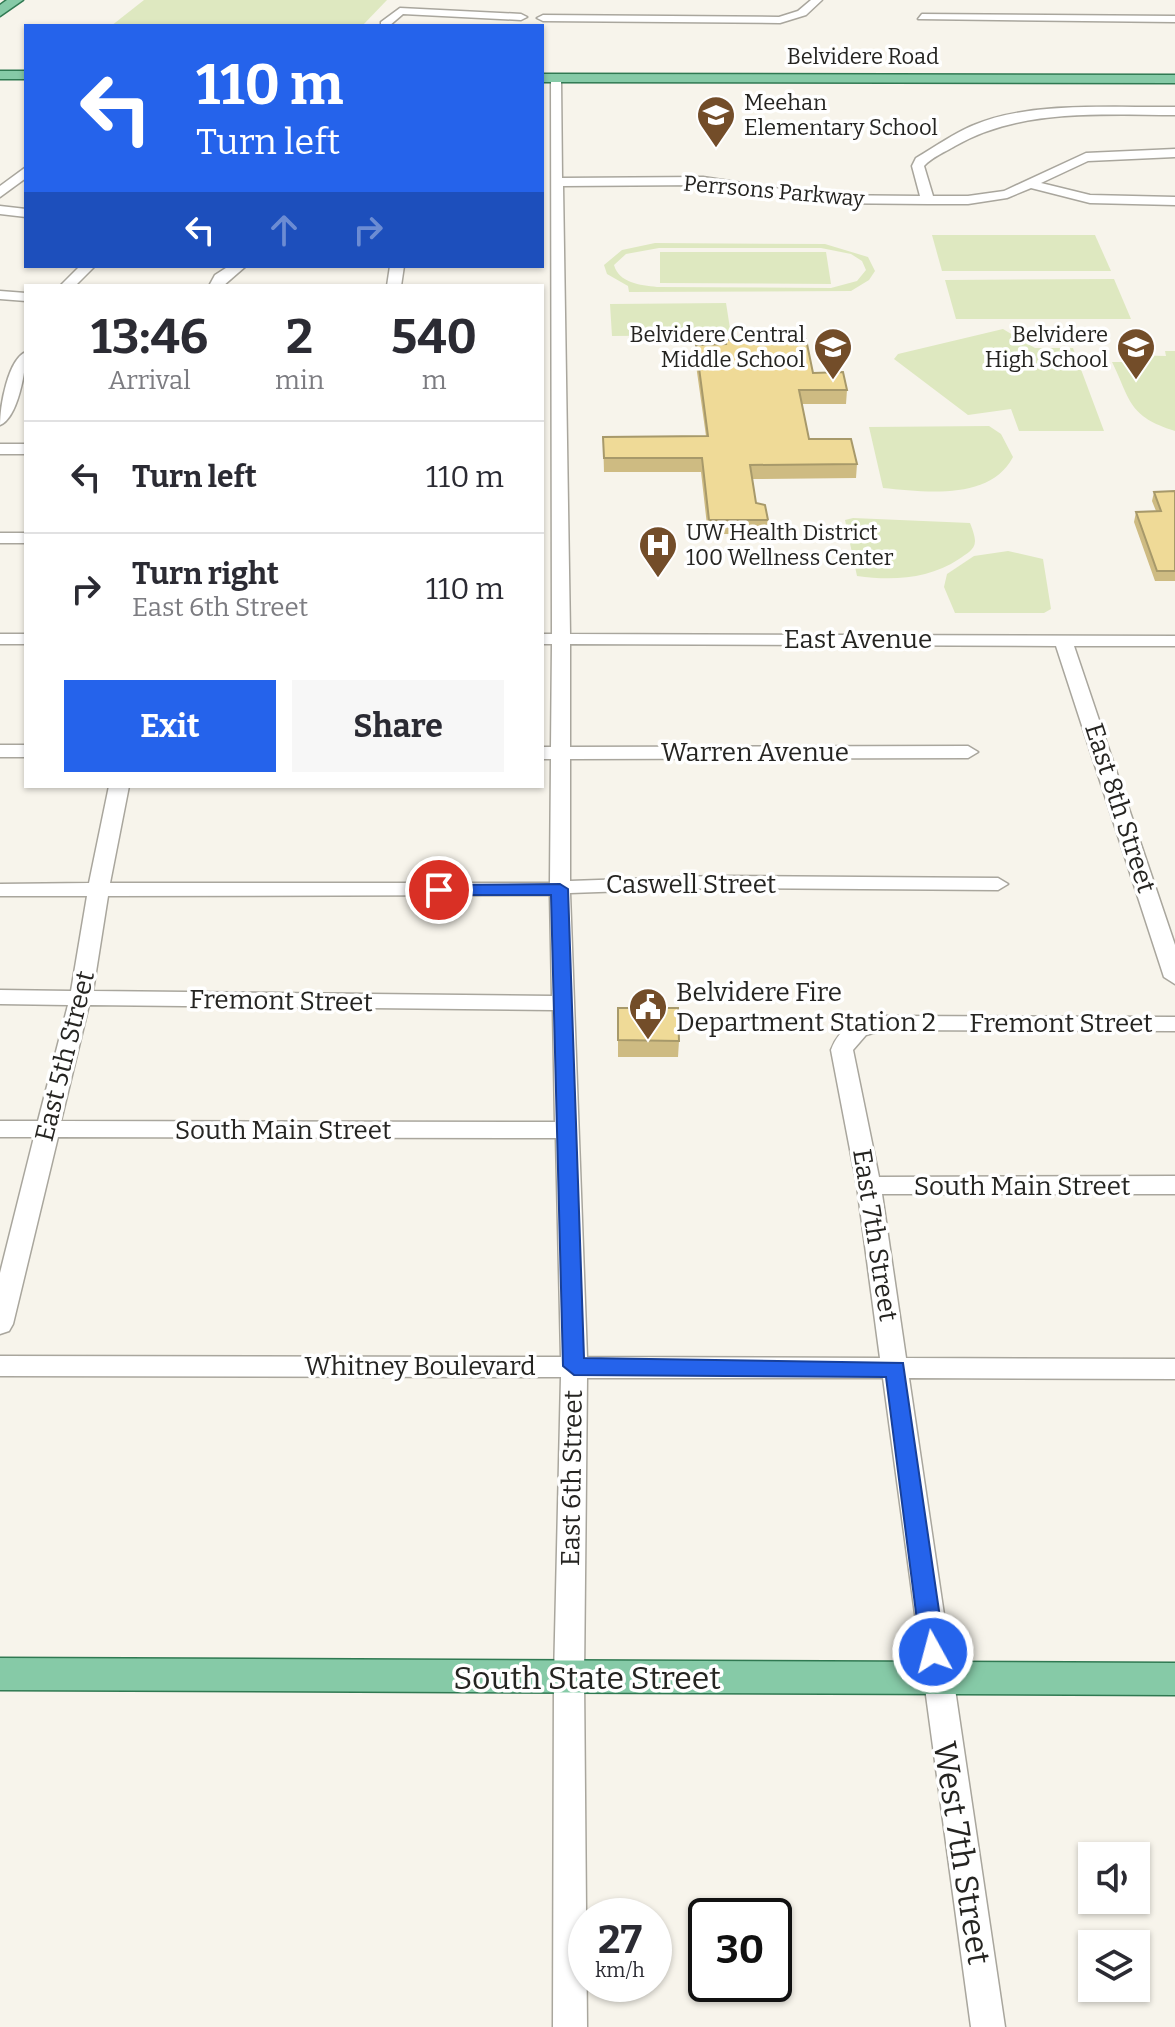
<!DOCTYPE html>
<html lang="en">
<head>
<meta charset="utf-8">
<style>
	body { margin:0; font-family:Bitter,serif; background:#f7f7f7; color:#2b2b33; height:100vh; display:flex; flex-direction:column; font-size:30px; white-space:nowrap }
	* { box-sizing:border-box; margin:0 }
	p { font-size:26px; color:#7c7c81 }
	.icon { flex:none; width:44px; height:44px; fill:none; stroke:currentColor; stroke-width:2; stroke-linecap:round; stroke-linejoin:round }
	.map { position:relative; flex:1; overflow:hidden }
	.sheet { position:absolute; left:24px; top:284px; width:520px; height:504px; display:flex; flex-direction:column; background:#fff; border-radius:0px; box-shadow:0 2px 6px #0004 }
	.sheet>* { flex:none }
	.hud { position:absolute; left:24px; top:24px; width:520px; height:244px; border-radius:0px; box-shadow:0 2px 6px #0004; background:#2563eb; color:#fff; overflow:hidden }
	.buttons { position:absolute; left:1078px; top:1842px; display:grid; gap:16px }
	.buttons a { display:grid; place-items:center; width:72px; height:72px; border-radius:0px; background:#fff; box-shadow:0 2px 6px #0004; font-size:40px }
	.speed { position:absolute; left:568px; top:1898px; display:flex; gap:16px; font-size:40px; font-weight:700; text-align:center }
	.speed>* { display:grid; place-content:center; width:104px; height:104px; border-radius:50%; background:#fff; box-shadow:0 2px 6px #0004; line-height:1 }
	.speed small { font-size:20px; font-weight:400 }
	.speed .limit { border:4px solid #111; border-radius:12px; background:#fff; color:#111 }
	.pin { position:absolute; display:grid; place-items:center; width:68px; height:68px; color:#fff; margin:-34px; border:4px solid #fff; border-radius:50%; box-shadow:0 2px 8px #0007 }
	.me { position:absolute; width:88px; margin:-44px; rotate:353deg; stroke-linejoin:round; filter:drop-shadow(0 0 6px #0008) }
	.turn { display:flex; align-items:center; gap:28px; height:168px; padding:0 40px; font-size:36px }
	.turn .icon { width:104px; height:104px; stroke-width:2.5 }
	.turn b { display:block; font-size:56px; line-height:68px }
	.lanes { display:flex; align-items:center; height:76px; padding:0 40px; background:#0003; justify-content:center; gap:40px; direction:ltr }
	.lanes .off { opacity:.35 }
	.eta { display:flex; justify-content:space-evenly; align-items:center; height:136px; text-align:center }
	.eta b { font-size:48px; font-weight:700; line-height:56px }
	.button { display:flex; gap:16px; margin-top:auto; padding:16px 40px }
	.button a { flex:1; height:92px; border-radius:0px; background:#2563eb; color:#fff; font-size:32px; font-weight:700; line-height:92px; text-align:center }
	.button a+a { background:#f7f7f7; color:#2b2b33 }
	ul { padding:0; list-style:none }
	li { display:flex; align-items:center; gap:24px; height:112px; padding:0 40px; border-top:2px solid #e1e1e2 }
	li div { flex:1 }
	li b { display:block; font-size:30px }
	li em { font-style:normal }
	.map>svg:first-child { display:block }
	.green { fill:#dee8c0; fill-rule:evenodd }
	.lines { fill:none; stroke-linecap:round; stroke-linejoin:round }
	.minor-casing { stroke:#a9a69d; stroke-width:3 }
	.major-casing { stroke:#307952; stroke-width:3 }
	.minor { fill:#fff; fill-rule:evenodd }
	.major { fill:#86caa7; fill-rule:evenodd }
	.wall { fill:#cebb82 }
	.building { fill:#efda97; stroke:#a7996a; stroke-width:2 }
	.route { fill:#2563eb; stroke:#184099; stroke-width:2 }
	.labels { text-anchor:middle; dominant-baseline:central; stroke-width:7; stroke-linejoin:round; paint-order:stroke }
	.far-street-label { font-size:22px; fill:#252421; stroke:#fff }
	.far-poi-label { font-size:22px; fill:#252421; stroke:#fff; text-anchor:start }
	.street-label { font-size:26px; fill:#252421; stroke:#fff }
	.poi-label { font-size:26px; fill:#252421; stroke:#fff; text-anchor:start }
	.near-street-label { font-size:32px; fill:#252421; stroke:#fff }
</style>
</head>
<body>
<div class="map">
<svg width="1175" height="2027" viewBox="0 0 1175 2027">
	<rect width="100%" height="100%" fill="#f7f4eb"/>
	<g class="green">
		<polygon points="144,0 387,0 362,26 111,26"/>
		<polygon points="932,235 1095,235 1111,271 942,271"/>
		<path d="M655,243l170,1 43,13 7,14 -6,9 -18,11 -222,1 -1,-6 -21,-12 -3,-9 18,-15zM659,248h162l30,6 11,7 4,9 -9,11 -26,7 -174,-1c-17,-2 -38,-4 -43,-22l12,-11z"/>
		<polygon points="660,252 826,252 831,284 660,283"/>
		<polygon points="1114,279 1131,319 956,319 945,280"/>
		<polygon points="726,303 731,335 612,336 610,304"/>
		<polygon points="1003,329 1035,348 1073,348 1104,431 1019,431 1011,409 968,415 894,359 898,354"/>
		<path d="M1165,351h10v80c-47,-15 -44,-30 -63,-69h15l-2,-7 41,1z"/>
		<path d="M989,426l12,8 12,23c-23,44 -88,35 -130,31l-14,-61z"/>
		<path d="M853,518l117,5c2,5 5,13 5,18 0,9 -9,13 -16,18 -30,20 -66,22 -102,17l-12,-56z"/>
		<polygon points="1008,551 1043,559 1051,609 1044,613 955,613 944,587 947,574 974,556"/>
	</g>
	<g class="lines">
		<g class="minor-casing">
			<g id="minor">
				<polygon points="811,0 822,0 806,15 780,23 543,21 537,18 543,15 779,17 798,11"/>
				<polygon points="400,8 521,14 527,17 521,20 403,14 389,26 381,26 381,22"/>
				<polygon points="922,14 1175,16 1175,22 918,19"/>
				<path d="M551,77l10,2 1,99 141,-1 117,18 100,1 -8,-30 4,-8c19,-11 38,-25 58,-33 56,-24 140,-17 201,-18v8c-74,0 -154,-7 -220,31 -10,6 -23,11 -31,20l9,30h35l36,-5 82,-38 89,-4v8l-87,4 -47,22 49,12 85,2v8l-85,-2 -59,-15 -24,10 -39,6h-40l-108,-1 -117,-18 -140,1 7,448 605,2v10h-101l101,299v39l-11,-7 -108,-331 -486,-2v103l398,-1 10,6 -10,6 -398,1v122l143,-5 285,2 10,6 -10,6 -285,-2 -143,5 17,464 293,1 -23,-172 -26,-136c9,-25 29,-31 53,-34l291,1v14l-291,-1 -18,5 -13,15 26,127 296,-1v18h-293l24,164 269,1v20l-266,-1 96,649h-34l-88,-649h-296l-3,300 3,349h-34l1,-349 7,-301 -561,-1v-20l561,1 -5,-219 -498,-1 -45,187 -4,7 -9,3v-61l34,-136h-34v-16h38l30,-116 -68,-1v-14l71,1 16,-95h-87v-12l89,-1 20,-97h20l-19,97h440l1,-124h-9v-12h9l1,-103h-10v-10h10zM550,895l2,101 -459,-5 15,-95zM89,1005l464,5 2,112 -494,-1z"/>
				<polygon points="26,167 26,178 0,197 0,186"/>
				<polygon points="0,206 26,209 26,217 0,214"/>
				<polygon points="80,266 95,266 75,286 60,286"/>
				<polygon points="229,266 246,266 223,286 209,286 215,275"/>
				<polygon points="390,266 404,266 401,286 387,286"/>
				<polygon points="0,291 26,293 26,301 0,299"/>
				<path d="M26,352c0,17 -8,66 -26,73 0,-19 8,-66 26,-73z"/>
				<rect x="0" y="444" width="26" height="10"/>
				<rect x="0" y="533" width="26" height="10"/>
				<rect x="0" y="634" width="26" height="10"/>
				<rect x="0" y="745" width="26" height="12"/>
			</g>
		</g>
		<g class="major-casing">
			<g id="major">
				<polygon points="7,0 23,0 0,16 0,5"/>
				<rect x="0" y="71" width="26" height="8"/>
				<polygon points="542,74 1175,75 1175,83 542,82"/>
				<polygon points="0,1658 1175,1663 1175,1695 0,1690"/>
			</g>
		</g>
		<use href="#minor" class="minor"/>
		<use href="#major" class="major"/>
	</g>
	<g class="wall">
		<polygon points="725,340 813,373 847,390 846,404 802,404 809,439 857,464 856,478 752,479 756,503 768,520 767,534 708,534 701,472 604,472 603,437 706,436 695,358 696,345 725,344"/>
		<polygon points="1175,491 1175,581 1155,581 1134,522 1136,512 1156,511 1152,501 1154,492"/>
		<polygon points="618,1008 679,1041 678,1057 618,1057"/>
	</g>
	<g class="building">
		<polygon points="806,339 813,373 843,372 847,390 799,390 809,439 851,439 857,464 750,465 756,503 765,505 768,520 709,520 702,458 604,458 603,437 708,436 696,345 726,344 725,340"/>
		<polygon points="1175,491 1175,571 1157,571 1136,512 1161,511 1154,492"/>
		<polygon points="618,1008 678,1008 679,1041 618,1040"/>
	</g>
	<polygon class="route" points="560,884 568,889 584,1358 903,1363 945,1652 941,1659 933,1662 924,1659 921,1652 886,1377 574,1375 563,1366 551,895 439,895 430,890 439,885"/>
	<defs>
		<g id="school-pin" transform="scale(2)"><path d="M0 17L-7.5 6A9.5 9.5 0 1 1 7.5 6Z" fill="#734d29" stroke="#fff"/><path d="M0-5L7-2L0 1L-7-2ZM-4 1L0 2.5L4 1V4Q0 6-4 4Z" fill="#fff"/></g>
		<g id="hospital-pin" transform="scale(2)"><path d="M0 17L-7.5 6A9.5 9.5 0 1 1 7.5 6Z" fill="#734d29" stroke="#fff"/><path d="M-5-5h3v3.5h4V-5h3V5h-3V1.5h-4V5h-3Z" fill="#fff"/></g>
		<g id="civic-pin" transform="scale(2)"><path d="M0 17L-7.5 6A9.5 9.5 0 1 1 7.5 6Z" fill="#734d29" stroke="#fff"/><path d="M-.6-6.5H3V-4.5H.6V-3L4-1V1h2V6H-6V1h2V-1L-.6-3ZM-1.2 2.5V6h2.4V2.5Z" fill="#fff"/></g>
	</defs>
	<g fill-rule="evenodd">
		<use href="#school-pin" x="716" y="115"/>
		<use href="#school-pin" x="833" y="347"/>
		<use href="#school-pin" x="1136" y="347"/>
		<use href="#hospital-pin" x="658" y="545"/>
		<use href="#civic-pin" x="648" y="1007"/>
	</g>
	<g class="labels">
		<g class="far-street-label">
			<text x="863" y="56">Belvidere Road</text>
			<text transform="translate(774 191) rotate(5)">Perrsons Parkway</text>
		</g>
		<g class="far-poi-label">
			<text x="744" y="102">Meehan<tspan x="744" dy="25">Elementary School</tspan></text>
			<text x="805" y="334" text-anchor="end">Belvidere Central<tspan x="805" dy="25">Middle School</tspan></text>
			<text x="1108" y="334" text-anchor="end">Belvidere<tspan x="1108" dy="25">High School</tspan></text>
			<text x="686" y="532">UW Health District<tspan x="686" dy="25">100 Wellness Center</tspan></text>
		</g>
		<g class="street-label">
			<text x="858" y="639">East Avenue</text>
			<text x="755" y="752">Warren Avenue</text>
			<text transform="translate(1120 808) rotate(72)">East 8th Street</text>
			<text x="691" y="884">Caswell Street</text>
			<text transform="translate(281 1001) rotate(1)">Fremont Street</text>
			<text x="1061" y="1023">Fremont Street</text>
			<text transform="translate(65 1056) rotate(-76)">East 5th Street</text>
			<text x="283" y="1130">South Main Street</text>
			<text x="1022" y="1186">South Main Street</text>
			<text transform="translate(875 1235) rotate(81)">East 7th Street</text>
			<text x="420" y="1366">Whitney Boulevard</text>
			<text transform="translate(572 1478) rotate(-89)">East 6th Street</text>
		</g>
		<g class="poi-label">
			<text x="676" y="992">Belvidere Fire<tspan x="676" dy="30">Department Station 2</tspan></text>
		</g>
		<g class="near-street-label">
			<text x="587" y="1678">South State Street</text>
			<text transform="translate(962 1853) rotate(81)">West 7th Street</text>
		</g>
	</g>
</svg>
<div class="buttons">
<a><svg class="icon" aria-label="sound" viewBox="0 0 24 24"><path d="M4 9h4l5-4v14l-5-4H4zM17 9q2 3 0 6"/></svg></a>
<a><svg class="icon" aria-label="layers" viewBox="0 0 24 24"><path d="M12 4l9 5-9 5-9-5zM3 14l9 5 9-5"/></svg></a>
</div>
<div class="speed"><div>27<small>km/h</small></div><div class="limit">30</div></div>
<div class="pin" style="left:439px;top:890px;background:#d93025"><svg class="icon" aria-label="arrive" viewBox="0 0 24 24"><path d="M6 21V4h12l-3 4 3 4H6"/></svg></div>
<svg class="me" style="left:933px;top:1652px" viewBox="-20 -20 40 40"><circle r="17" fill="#2563eb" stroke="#fff" stroke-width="3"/><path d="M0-11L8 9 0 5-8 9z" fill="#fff"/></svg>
<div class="hud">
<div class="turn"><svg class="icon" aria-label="left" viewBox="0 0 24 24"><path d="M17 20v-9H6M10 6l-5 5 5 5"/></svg><div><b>110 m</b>Turn left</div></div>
<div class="lanes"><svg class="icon" aria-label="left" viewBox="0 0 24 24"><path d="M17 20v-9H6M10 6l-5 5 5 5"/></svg><svg class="icon off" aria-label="ahead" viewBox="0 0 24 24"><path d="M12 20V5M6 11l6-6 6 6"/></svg><svg class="icon off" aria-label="right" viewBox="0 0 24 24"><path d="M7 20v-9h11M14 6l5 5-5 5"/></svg></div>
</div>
<section class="sheet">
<div class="eta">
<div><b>13:46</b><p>Arrival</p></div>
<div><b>2</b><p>min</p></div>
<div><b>540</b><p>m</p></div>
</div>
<ul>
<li><svg class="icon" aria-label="left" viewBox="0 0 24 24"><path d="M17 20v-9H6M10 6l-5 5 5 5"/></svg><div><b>Turn left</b></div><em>110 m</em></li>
<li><svg class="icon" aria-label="right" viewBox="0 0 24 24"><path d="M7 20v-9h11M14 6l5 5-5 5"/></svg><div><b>Turn right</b><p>East 6th Street</p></div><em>110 m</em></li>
</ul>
<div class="button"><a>Exit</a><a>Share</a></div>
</section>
</div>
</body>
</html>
